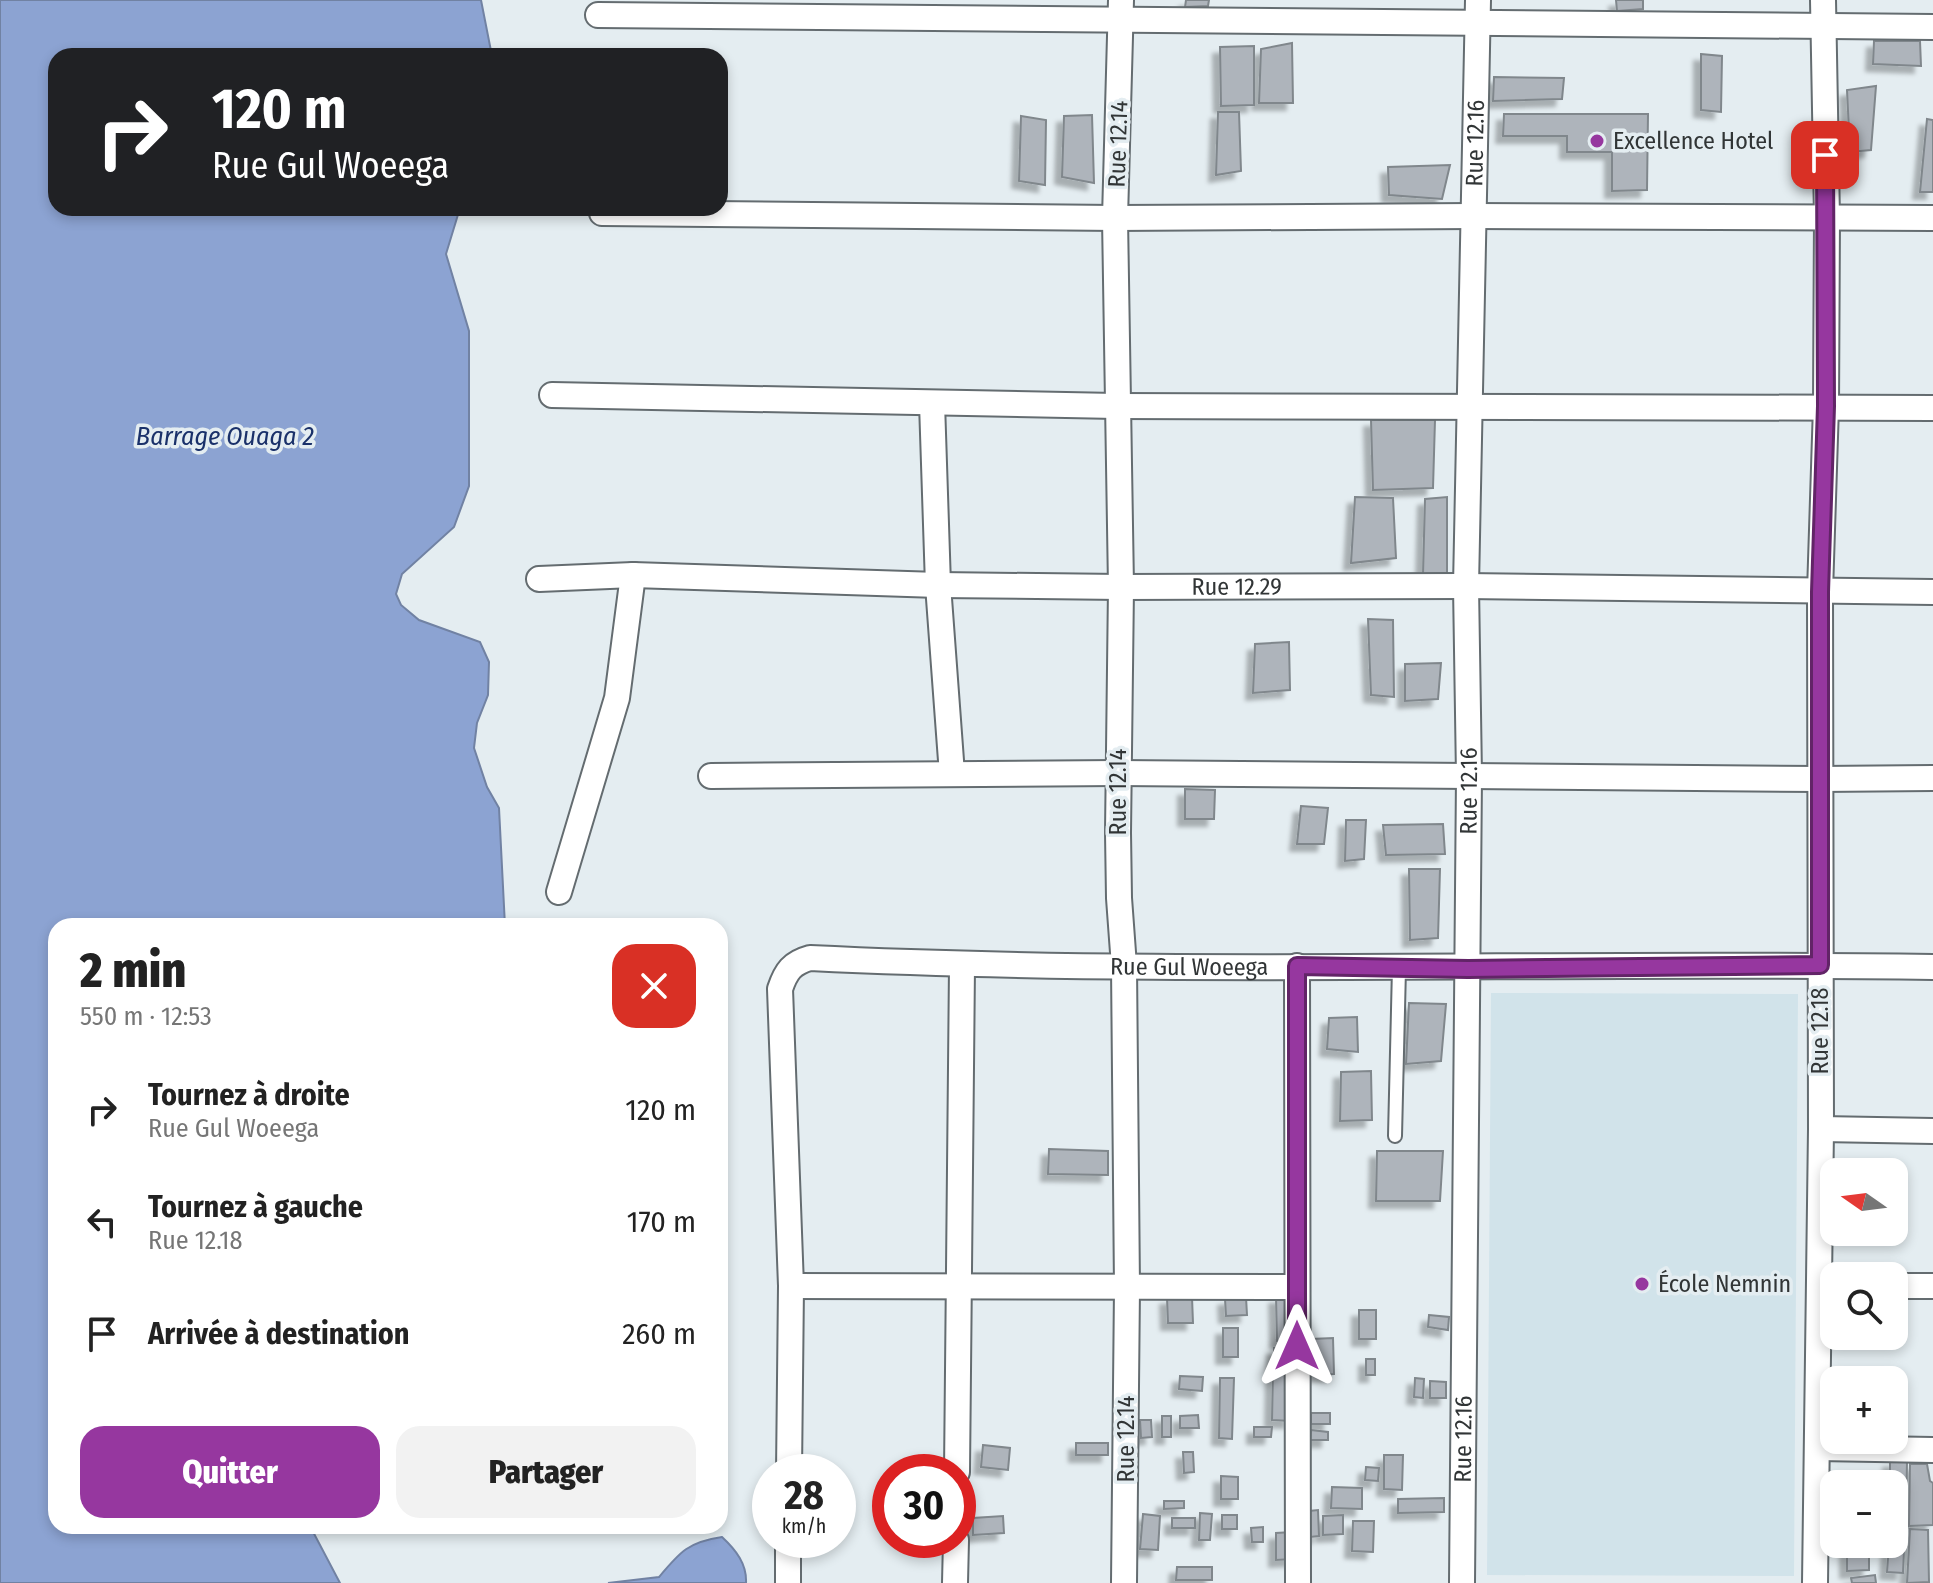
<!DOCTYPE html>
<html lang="fr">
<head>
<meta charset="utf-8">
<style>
	body { margin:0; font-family:"Fira Sans Condensed",sans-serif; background:#f2f2f2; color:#222; height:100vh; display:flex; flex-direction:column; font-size:30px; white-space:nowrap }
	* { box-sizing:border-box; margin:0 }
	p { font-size:26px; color:#767676 }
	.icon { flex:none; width:44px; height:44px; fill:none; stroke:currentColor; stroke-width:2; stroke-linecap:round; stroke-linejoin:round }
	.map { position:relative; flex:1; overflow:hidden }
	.sheet { position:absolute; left:48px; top:918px; width:680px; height:616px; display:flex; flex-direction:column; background:#fff; border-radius:24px; box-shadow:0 4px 12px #0003 }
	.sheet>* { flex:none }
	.banner { position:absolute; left:48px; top:48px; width:680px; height:168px; border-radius:24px; box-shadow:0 4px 12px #0003; background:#202124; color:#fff; overflow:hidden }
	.needle { width:52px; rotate:284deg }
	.fabs { position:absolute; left:1820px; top:1158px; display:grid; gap:16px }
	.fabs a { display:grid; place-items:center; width:88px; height:88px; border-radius:16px; background:#fff; box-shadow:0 4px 12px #0003; font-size:40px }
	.speed { position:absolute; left:752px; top:1454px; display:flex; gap:16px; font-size:40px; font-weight:700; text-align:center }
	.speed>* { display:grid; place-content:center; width:104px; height:104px; border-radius:50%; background:#fff; box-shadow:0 4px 12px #0003; line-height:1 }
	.speed small { font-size:20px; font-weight:400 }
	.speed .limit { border:12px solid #d22; background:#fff; color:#111 }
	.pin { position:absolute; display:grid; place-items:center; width:68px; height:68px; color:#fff; margin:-34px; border-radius:16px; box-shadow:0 4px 12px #0006 }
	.me { position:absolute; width:88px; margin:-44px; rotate:0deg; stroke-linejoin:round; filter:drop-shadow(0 0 6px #0008) }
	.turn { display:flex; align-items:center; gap:28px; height:168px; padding:0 32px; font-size:36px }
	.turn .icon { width:104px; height:104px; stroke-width:2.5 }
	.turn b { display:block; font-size:56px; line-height:68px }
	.round { display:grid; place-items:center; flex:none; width:84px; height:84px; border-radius:24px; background:#f2f2f2 }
	.summary { display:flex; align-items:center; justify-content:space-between; height:136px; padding:0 32px }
	h1 { font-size:48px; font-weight:800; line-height:60px }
	.cta { display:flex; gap:16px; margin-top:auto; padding:16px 32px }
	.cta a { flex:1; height:92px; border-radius:24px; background:#96379f; color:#fff; font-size:32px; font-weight:800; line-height:92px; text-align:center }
	.cta a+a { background:#f2f2f2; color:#222 }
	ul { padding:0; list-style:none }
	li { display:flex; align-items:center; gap:24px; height:112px; padding:0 32px }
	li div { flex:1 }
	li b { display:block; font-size:30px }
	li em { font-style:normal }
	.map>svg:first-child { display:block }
	.built { fill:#d1e3ea }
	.water { fill:#8ca3d2; stroke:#7182a3; stroke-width:2 }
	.building { fill:#aeb4bb; stroke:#80878c; stroke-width:2; filter:url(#shadow) }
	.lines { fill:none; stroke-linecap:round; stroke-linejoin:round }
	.service-casing { stroke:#646c70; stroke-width:16 }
	.minor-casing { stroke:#646c70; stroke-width:28 }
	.service { stroke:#fff; stroke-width:12 }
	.minor { stroke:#fff; stroke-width:24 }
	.route-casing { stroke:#622467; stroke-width:20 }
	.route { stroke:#96379f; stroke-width:14 }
	.poi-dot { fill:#96379f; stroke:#e4edf1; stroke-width:3 }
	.labels { text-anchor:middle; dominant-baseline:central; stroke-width:7; stroke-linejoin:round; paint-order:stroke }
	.poi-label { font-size:24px; fill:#313536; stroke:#e4edf1; text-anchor:start }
	.street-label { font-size:24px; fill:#313536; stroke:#e4edf1 }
	.water-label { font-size:26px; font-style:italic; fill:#1a316a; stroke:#e4edf1 }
</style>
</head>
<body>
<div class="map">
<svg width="1933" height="1583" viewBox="0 0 1933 1583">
	<defs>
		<filter id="shadow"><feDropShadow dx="-7" dy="7" stdDeviation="2" flood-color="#0004"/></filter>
	</defs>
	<rect width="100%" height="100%" fill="#e4edf1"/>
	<polygon class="built" points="1491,993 1798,994 1794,1576 1487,1575"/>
	<g class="water">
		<polygon points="0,0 481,0 492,56 56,56 56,208 460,208 446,254 469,331 469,486 454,527 402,574 396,594 401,605 419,620 480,642 489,662 488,695 477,723 474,748 487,787 499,808 505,926 56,926 56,1526 310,1526 340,1583 0,1583"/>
		<path d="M722,1537c14,13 25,27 24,46h-138l51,-6c21,-25 29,-35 63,-40z"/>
	</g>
	<g class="building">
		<polygon points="1186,0 1209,0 1208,6 1185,7"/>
		<polygon points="1616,0 1643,0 1643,9 1617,11"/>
		<polygon points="1874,41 1920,41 1921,66 1873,64"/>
		<polygon points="1292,43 1293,103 1259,103 1261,49"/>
		<polygon points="1254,46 1254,105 1221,106 1220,47"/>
		<polygon points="1701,54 1722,56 1721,112 1701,110"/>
		<polygon points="1494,77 1564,78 1562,99 1493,101"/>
		<polygon points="1876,86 1871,150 1850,152 1847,90"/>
		<polygon points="1218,112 1239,112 1241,171 1216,175"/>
		<polygon points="1504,114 1648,114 1647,190 1612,191 1612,152 1567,152 1567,136 1503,136"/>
		<polygon points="1092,115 1094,183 1062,177 1064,116"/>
		<polygon points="1021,116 1046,120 1045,185 1019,181"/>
		<polygon points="1927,119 1933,120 1933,192 1920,192"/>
		<polygon points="1450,165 1442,199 1389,195 1388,167"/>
		<polygon points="1371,420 1435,420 1433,488 1373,490"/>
		<polygon points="1355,497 1393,498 1396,558 1351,563"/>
		<polygon points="1447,497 1447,573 1423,574 1425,499"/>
		<polygon points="1368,619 1393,620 1394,697 1371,695"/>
		<polygon points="1289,642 1290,690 1253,693 1255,644"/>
		<polygon points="1441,663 1438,699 1405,701 1405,664"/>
		<polygon points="1185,789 1215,790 1214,819 1185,819"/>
		<polygon points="1301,806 1328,808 1324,844 1297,844"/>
		<polygon points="1346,820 1366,820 1364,859 1345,861"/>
		<polygon points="1443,824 1445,854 1386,855 1383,825"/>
		<polygon points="1409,869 1440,869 1438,938 1410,940"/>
		<polygon points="1409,1003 1446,1004 1441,1061 1406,1064"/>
		<polygon points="1357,1017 1358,1052 1327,1049 1329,1018"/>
		<polygon points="1371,1071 1372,1120 1340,1121 1341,1072"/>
		<polygon points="1049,1149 1108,1151 1108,1175 1048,1174"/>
		<polygon points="1377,1151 1443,1151 1440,1201 1376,1201"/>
		<polygon points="1192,1297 1193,1323 1168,1323 1167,1298"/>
		<polygon points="1246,1297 1247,1315 1226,1316 1225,1299"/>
		<polygon points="1276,1297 1295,1297 1295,1340 1277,1341"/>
		<rect x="1359" y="1310" width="17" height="29"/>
		<polygon points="1429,1315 1449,1317 1448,1330 1428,1327"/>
		<rect x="1223" y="1328" width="15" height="29"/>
		<polygon points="1333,1338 1334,1374 1312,1375 1311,1339"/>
		<rect x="1274" y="1348" width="21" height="18"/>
		<rect x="1366" y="1359" width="9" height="16"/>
		<polygon points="1273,1372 1292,1373 1291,1421 1272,1420"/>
		<polygon points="1180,1376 1203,1377 1202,1391 1179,1389"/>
		<polygon points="1220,1378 1234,1378 1232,1439 1219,1438"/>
		<polygon points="1415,1378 1424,1379 1423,1398 1414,1397"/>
		<polygon points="1430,1381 1446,1382 1446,1398 1430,1398"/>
		<rect x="1311" y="1413" width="19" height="11"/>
		<polygon points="1198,1415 1199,1428 1180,1428 1180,1416"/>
		<rect x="1162" y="1416" width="9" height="21"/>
		<polygon points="1140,1420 1151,1420 1152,1437 1141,1438"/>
		<polygon points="1254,1427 1272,1427 1271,1437 1254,1437"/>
		<polygon points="1311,1430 1328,1432 1328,1440 1310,1440"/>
		<rect x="1076" y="1443" width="32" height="12"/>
		<polygon points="983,1445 1010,1448 1008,1470 981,1467"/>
		<polygon points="1183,1452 1193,1452 1194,1472 1184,1473"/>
		<polygon points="1384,1455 1403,1455 1402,1490 1384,1489"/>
		<polygon points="1890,1461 1907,1461 1906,1520 1894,1520 1894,1484 1890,1484"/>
		<polygon points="1910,1464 1927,1464 1930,1481 1933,1483 1933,1525 1909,1526"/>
		<polygon points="1366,1467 1379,1468 1378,1481 1365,1480"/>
		<polygon points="1859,1472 1873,1473 1872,1484 1858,1484"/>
		<polygon points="1221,1476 1238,1477 1238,1499 1221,1499"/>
		<polygon points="1332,1487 1362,1488 1362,1509 1331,1508"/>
		<polygon points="1444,1498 1444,1512 1398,1513 1398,1499"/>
		<polygon points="1164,1501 1184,1501 1184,1508 1164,1509"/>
		<polygon points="1318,1510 1319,1536 1310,1537 1309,1511"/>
		<polygon points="1200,1513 1212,1514 1210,1540 1199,1540"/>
		<polygon points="1143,1514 1160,1516 1158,1550 1140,1549"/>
		<rect x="1222" y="1515" width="15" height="14"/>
		<polygon points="1343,1515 1343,1534 1323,1535 1323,1516"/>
		<polygon points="1003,1516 1004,1533 973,1535 973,1518"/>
		<rect x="1172" y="1518" width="23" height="10"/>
		<polygon points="1353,1521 1374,1521 1373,1552 1352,1551"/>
		<polygon points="1894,1526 1905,1527 1903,1573 1887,1572 1889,1544 1894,1544"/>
		<polygon points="1263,1527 1263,1542 1252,1542 1251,1528"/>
		<polygon points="1910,1529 1928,1530 1929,1582 1907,1583"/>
		<polygon points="1292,1532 1293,1559 1276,1560 1276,1533"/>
		<polygon points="1847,1544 1869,1544 1869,1570 1847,1571"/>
		<polygon points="1177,1567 1212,1567 1212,1580 1176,1580"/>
		<polygon points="1875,1575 1876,1583 1852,1583 1851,1578"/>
	</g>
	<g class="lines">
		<g class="service-casing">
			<polyline id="service" points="1395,1136 1399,968"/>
		</g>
		<g class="minor-casing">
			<g id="minor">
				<polyline points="1121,0 1115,218 1121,587 1118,833 1119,898 1124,966 1127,1288 1124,1583"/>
				<polyline points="598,15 1933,27"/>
				<polyline points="602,213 1115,218 1474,216 1933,218"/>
				<polyline points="552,395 1116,406 1933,408"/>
				<polyline points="932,403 938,585 952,774"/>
				<path id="s1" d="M539,579l94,-4 305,10 183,2 345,-1 467,6"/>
				<polyline points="711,776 1118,773 1820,779 1933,778"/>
				<polyline points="559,892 617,698 633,575"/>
				<polyline points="1297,966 1298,1583"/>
				<polyline points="1821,1129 1933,1131"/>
				<polyline points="791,1286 1297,1287"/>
				<polyline points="1894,1286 1933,1286"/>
				<polyline points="1818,1448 1933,1450"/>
				<path id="s2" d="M789,1472l2,-186 -11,-297c6,-18 12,-26 30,-31 374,18 749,3 1123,9"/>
				<polyline points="957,1472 962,966"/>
				<polyline points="788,1540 788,1583"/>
				<polyline points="955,1583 956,1540"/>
				<path id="s3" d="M1462,1583l7,-807 -3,-190 12,-586"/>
				<polyline points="1815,1583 1821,1129 1820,592 1826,406 1827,218 1823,0"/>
			</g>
		</g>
		<use href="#service" class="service"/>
		<use href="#minor" class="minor"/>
	</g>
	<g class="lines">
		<g class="route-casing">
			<polyline id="route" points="1297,1346 1297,966 1468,969 1820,965 1820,592 1826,406 1825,155"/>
		</g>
		<use href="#route" class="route"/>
	</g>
	<g class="poi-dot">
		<circle cx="1597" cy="141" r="8"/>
		<circle cx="1642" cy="1284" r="8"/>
	</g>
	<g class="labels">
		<g class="poi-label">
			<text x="1613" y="141">Excellence Hotel</text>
			<text x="1658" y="1284">École Nemnin</text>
		</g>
		<g class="street-label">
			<text transform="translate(1118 144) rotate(-88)">Rue 12.14</text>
			<text stroke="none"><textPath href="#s3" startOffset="1440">Rue 12.16</textPath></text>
			<text stroke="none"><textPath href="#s1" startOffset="698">Rue 12.29</textPath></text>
			<text stroke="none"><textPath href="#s3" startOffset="792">Rue 12.16</textPath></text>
			<text transform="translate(1118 792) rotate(-90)">Rue 12.14</text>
			<text stroke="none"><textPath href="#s2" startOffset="908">Rue Gul Woeega</textPath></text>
			<text transform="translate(1820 1031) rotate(-90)">Rue 12.18</text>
			<text transform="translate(1126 1439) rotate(-90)">Rue 12.14</text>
			<text stroke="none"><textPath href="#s3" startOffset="144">Rue 12.16</textPath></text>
		</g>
		<g class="water-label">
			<text x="225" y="436">Barrage Ouaga 2</text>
		</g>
	</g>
</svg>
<div class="fabs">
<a><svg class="needle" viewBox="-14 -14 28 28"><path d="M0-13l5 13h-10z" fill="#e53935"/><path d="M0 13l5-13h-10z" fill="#767676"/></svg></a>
<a><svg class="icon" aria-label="search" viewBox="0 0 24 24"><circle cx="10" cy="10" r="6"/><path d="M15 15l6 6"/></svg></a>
<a>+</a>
<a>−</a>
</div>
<div class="speed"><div>28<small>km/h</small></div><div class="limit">30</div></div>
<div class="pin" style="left:1825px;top:155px;background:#d93025"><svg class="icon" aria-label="arrive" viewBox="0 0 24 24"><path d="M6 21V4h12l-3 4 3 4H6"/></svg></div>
<svg class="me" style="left:1297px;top:1346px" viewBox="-20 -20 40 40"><path d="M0-17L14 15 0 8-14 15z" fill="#96379f" stroke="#fff" stroke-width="4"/></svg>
<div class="banner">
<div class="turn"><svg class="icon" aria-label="right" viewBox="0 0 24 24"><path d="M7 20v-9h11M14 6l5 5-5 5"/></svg><div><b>120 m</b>Rue Gul Woeega</div></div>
</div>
<section class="sheet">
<div class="summary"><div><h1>2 min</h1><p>550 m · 12:53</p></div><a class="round" style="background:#d93025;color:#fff"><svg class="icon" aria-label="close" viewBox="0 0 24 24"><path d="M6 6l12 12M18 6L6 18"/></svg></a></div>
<ul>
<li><svg class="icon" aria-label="right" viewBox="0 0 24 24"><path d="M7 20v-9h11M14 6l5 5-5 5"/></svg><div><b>Tournez à droite</b><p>Rue Gul Woeega</p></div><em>120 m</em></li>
<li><svg class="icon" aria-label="left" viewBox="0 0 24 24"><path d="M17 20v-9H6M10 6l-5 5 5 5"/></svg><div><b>Tournez à gauche</b><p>Rue 12.18</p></div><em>170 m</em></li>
<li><svg class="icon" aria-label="arrive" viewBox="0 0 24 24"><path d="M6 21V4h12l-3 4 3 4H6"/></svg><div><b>Arrivée à destination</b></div><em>260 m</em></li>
</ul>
<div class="cta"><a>Quitter</a><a>Partager</a></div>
</section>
</div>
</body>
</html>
